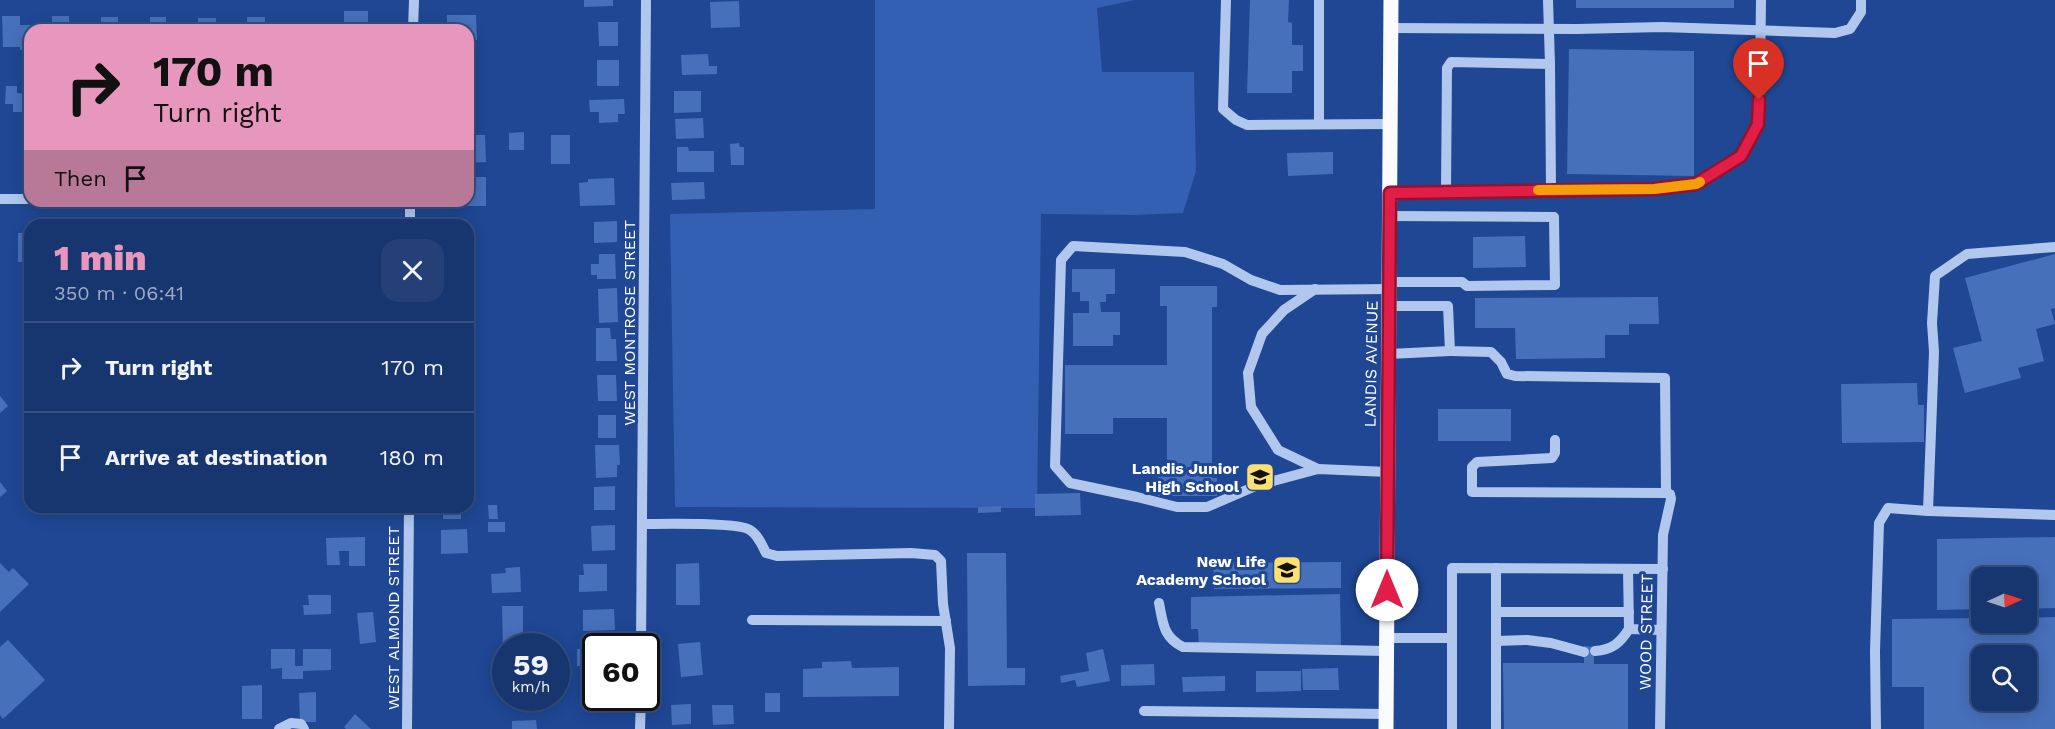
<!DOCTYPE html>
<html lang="en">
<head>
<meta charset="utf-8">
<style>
	body { margin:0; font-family:"Work Sans",sans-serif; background:#244077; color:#f1f3f6; height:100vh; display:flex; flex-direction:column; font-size:22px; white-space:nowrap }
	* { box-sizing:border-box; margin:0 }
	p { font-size:20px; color:#9eabc3 }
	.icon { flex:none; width:33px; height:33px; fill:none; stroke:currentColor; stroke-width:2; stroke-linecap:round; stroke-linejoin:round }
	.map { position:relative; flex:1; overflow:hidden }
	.details { position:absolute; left:24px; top:219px; width:450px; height:294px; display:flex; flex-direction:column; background:#17356f; border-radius:18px; box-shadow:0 3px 15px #0003,0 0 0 2px #365082 }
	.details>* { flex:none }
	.top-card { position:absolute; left:24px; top:24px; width:450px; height:183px; border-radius:18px; box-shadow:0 3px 15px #0003,0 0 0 2px #365082; background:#e797bd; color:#111; overflow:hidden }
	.needle { width:39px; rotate:87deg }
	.buttons { position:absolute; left:1971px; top:567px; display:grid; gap:12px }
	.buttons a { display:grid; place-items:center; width:66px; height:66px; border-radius:12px; background:#17356f; box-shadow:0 3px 15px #0003,0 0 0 2px #365082; font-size:30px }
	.speed { position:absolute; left:492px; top:633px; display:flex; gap:12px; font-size:30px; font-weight:700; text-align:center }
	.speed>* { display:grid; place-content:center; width:78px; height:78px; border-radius:50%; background:#17356f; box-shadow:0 3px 15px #0003,0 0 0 2px #365082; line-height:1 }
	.speed small { font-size:15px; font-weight:400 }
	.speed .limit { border:3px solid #111; border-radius:9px; background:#fff; color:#111 }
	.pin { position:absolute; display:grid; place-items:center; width:51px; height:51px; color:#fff; margin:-62px -26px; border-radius:50% 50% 50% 0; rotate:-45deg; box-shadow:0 0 6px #0007 }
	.pin .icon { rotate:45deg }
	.me { position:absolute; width:66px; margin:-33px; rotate:0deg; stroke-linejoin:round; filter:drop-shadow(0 0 4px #0008) }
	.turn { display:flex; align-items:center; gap:21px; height:126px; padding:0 30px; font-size:27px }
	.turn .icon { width:78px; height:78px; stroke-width:2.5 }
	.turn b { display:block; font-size:42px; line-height:51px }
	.then { display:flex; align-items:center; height:57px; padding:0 30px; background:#0003; gap:12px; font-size:22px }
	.round { display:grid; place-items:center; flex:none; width:63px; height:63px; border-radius:18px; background:#244077 }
	.overview { display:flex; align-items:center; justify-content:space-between; height:102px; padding:0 30px }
	h1 { font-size:36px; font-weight:800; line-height:45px; color:#e797bd }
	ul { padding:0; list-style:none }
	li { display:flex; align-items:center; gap:18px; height:90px; padding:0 30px; border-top:2px solid #365082 }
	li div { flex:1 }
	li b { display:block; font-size:22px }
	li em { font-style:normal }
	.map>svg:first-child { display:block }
	.green { fill:#3360b2 }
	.building { fill:#4770bb; fill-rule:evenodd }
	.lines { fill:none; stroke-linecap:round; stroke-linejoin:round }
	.minor { stroke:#b2c7ee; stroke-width:10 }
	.major { stroke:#f9fbff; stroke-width:15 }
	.route-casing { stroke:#92132f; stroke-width:15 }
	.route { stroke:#e11d48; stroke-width:10 }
	.slow { stroke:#f59e0b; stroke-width:10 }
	.labels { text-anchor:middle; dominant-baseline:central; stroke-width:6; stroke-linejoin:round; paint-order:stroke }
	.street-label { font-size:16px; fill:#fff; stroke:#1f4794 }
	.poi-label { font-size:16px; font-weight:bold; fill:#fff; stroke:#1f4794; text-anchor:end }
</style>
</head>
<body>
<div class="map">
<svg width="2055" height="729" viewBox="0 0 2055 729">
	<rect width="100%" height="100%" fill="#1f4794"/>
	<polygon class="green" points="875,0 1135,0 1097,8 1102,72 1194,72 1196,171 1183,213 1133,215 1041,214 1037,508 675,507 670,214 875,209"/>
	<g class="building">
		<polygon points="584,0 613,0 613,6 584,7"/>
		<polygon points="1250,0 1289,0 1288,22 1292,23 1292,45 1303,45 1303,71 1292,71 1292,93 1247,93"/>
		<rect x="1576" y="0" width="158" height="8"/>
		<polygon points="739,1 740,27 711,28 710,2"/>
		<rect x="344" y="11" width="24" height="19"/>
		<polygon points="447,15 476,15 477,40 468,40 468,30 447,30"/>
		<polygon points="2,16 20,16 20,25 31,25 30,50 20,50 20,47 3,47"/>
		<polygon points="52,16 69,16 69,25 80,25 80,30 52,30"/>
		<polygon points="101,17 118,17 118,25 129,25 129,30 101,30"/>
		<polygon points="150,17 166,17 166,26 178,26 178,30 150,30"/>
		<polygon points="247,17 265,17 265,26 276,26 276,30 247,30"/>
		<polygon points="198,18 216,18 216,26 226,26 227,30 198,30"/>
		<polygon points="598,22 618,22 618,46 599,46"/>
		<polygon points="1569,49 1694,51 1694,176 1567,174"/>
		<polygon points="708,54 709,66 717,66 717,74 682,75 681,55"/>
		<rect x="597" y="60" width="22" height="26"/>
		<rect x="468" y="64" width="8" height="25"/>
		<polygon points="6,86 17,86 17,93 30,94 30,112 13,112 13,104 5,104"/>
		<polygon points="674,91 701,91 701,112 674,113"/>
		<rect x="468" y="97" width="8" height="20"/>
		<polygon points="624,99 625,114 618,114 618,122 599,123 599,112 590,112 589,100"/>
		<polygon points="703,118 704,138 676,139 675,119"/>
		<polygon points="524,132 524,150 509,150 509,133"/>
		<polygon points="468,135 485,135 486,162 468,163"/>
		<rect x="551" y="135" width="19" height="29"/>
		<polygon points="739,143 740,147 744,147 744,165 731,165 730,144"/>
		<polygon points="677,147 688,147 689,151 714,151 714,172 677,172"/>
		<polygon points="1333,152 1333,174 1288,176 1287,153"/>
		<polygon points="468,177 486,177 486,206 452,206 452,201 468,201"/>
		<polygon points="614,178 615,205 580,206 579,183 588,182 588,179"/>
		<polygon points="704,182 705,199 672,200 671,183"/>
		<rect x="440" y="220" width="28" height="5"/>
		<polygon points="617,221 617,242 594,243 594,222"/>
		<rect x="18" y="233" width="12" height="29"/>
		<polygon points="1525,236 1526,267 1473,268 1473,237"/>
		<polygon points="599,254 615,254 616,279 597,279 597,275 591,275 591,264 599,264"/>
		<polygon points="2055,254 2055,308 2051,309 2055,324 2036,329 2044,361 2018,368 2021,378 1965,393 1953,348 1982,341 1965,278"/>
		<polygon points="468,257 470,257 471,276 468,276"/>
		<polygon points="1072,269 1115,269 1115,294 1106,294 1106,302 1100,302 1101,312 1120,312 1120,335 1113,335 1113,346 1073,346 1073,313 1089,313 1089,301 1080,301 1080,292 1072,292"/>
		<polygon points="1160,286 1217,286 1217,307 1212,307 1212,478 1217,478 1217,496 1158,496 1158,476 1167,476 1167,418 1113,418 1113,434 1065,434 1065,365 1167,365 1167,306 1160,306"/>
		<polygon points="617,288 618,322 599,323 598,289"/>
		<polygon points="468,292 471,292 471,313 468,314"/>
		<polygon points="1658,297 1659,324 1629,324 1629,335 1605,335 1605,358 1516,359 1515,328 1475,328 1475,298"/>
		<polygon points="596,328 610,328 611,339 616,339 617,361 596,361"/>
		<polygon points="597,375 616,375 617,401 598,401"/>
		<polygon points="1917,383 1918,405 1924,405 1924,442 1842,443 1841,384"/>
		<polygon points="0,396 8,406 0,413"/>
		<rect x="1438" y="409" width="73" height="32"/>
		<rect x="598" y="415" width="18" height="23"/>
		<polygon points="595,445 619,445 620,465 617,465 617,477 596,478"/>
		<polygon points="0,482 7,491 0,497"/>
		<polygon points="615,486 615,510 594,510 594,487"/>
		<polygon points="1080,493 1081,515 1035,516 1035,494"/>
		<polygon points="488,505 497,505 498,519 489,519"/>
		<polygon points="1001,506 1001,512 978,513 978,507"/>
		<polygon points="436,507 461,507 461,519 443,519 443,512 436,512"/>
		<rect x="488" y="522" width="17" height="10"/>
		<polygon points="615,525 615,550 592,551 591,526"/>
		<polygon points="467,529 468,553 441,554 441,530"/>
		<polygon points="365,537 365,566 349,566 349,551 339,551 340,565 327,565 326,538"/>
		<polygon points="2055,537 2055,608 2026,609 2026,578 1982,578 1982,609 1937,610 1937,539"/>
		<polygon points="967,553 1006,553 1007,668 1025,668 1025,685 968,686"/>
		<polygon points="1341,562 1341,588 1214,589 1213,563"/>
		<polygon points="0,563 9,572 13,568 29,584 0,612"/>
		<polygon points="699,563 700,605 676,605 676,564"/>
		<polygon points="583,564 607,564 607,591 579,592 579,575 584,575"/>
		<polygon points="520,567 521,592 492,593 491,574 506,573 505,568"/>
		<polygon points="1340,594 1341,646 1199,648 1198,629 1191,629 1191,597"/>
		<polygon points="308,595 331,595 331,614 304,615 303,605 309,605"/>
		<polygon points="502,606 523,606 523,646 506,646 506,653 503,653"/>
		<polygon points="614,609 615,630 583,631 583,610"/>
		<polygon points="373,612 376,642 360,644 357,613"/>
		<path d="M2055,617v112h-131v-42h-32v-68l90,-1v4h44v-4zM1982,656h44v44h-44z"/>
		<polygon points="8,640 45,680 3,719 0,715 0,647"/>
		<polygon points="700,642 703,675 681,677 678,644"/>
		<polygon points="1584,646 1594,647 1594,664 1628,664 1628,729 1504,729 1503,663 1584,663"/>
		<polygon points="271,649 295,649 295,666 303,666 303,649 331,649 331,670 303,671 303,679 282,679 282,668 271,669"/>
		<rect x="577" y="649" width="19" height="17"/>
		<polygon points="1103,649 1110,681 1077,687 1075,680 1061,683 1060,676 1089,671 1086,653"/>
		<polygon points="851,661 852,668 899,667 899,696 803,697 803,669 822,668 822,662"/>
		<polygon points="1154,664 1155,685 1121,686 1121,665"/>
		<polygon points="1338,668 1339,690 1303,690 1302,669"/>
		<polygon points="1256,671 1301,671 1301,691 1256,692"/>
		<polygon points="1225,676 1225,691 1183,692 1182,677"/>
		<polygon points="262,685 262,719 242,719 242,686"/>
		<polygon points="591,689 596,689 596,698 607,698 607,705 591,705"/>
		<polygon points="316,692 316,722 300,722 299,693"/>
		<rect x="765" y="693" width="15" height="19"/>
		<polygon points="691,704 691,724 672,725 671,705"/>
		<polygon points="712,705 733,705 734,724 713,725"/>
		<polygon points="355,714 371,729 346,729 344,727"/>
		<polygon points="536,720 537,729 512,729 512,721"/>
	</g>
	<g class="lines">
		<g class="minor">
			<polyline points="1226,0 1223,109 1236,120 1247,125 1390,124"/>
			<polyline points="1548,0 1550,64"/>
			<polyline points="1391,28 1577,29 1662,27 1835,33 1850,29 1861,12 1861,0"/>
			<polyline points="413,30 414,0"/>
			<polyline points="1319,124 1319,0"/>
			<polyline points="1551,190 1550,64 1451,62 1447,68 1446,191 1654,189 1696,184 1741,155 1758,124 1760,77 1761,0"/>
			<polyline points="1390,193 1446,191"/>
			<polyline points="0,199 30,199"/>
			<polyline points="132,201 410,203"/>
			<polyline points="410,225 410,201"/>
			<polyline points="1390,282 1462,282 1467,286 1555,285 1554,217 1390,216"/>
			<polyline points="1315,289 1284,310 1262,334 1248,373 1251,407 1278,450 1318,469"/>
			<polyline points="1390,306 1448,306 1450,351 1491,352 1501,362 1507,374 1515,376 1665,378 1666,493"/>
			<polyline points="1389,354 1450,351"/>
			<polyline points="1555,440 1555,453 1552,458 1477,462 1472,467 1472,492 1666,493 1670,494 1671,499 1663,535 1660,729"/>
			<polyline points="1388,472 1318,469 1258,485 1207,507 1177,507 1137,497 1070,483 1055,466 1061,260 1073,246 1185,252 1223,264 1251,280 1280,290 1390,289"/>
			<polyline points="1928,511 1934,352 1932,323 1935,276 1967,254 2055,247"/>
			<path d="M642,524c19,0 97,-2 108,6 8,5 12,15 16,23l11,3 134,-3 24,2 6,6 2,43 7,44 -1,81"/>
			<polyline points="1628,569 1629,629 1661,630"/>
			<path d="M1159,603c4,20 4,34 24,44l204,4"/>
			<polyline points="1496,612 1629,612"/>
			<polyline points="752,620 946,621"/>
			<polyline points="1387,638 1452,638"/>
			<polyline points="1496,641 1527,640 1551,643 1584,652"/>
			<polyline points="641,646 646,0"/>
			<path d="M1595,651c17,-1 25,-8 34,-22"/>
			<polyline points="1144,711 1386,714"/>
			<polyline points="279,729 291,723 301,724 304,729"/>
			<polyline points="407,729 409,507"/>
			<polyline points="640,729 641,698"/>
			<polyline points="1452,729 1452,568 1663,569"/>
			<polyline points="1496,729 1496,568"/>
			<polyline points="1876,729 1875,651 1879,523 1888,508 1928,511 2055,515"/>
		</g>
		<polyline class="major" points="1386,729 1391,0"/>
	</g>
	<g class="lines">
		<g class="route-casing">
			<polyline id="route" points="1387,590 1390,193 1654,189 1696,184 1741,156 1758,124 1759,100"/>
		</g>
		<use href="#route" class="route"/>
		<polyline class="slow" points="1538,190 1654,189 1696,184 1700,182"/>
	</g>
	<defs>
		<g id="school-square" transform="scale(1.5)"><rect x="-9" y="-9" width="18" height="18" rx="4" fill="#fce172" stroke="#1f4794"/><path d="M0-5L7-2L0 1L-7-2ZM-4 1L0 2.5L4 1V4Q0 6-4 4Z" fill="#111"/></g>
	</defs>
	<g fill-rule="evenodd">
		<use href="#school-square" x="1260" y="477"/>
		<use href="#school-square" x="1287" y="570"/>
	</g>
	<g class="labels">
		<g class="street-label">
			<text transform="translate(629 323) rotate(-90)">WEST MONTROSE STREET</text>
			<text transform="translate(1371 364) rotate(-89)">LANDIS AVENUE</text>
			<text transform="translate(393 618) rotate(-90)">WEST ALMOND STREET</text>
			<text transform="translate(1646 632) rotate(-89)">WOOD STREET</text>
		</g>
		<g class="poi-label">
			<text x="1239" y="468">Landis Junior<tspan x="1239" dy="18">High School</tspan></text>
			<text x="1266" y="561">New Life<tspan x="1266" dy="18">Academy School</tspan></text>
		</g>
	</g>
</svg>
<div class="buttons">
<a><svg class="needle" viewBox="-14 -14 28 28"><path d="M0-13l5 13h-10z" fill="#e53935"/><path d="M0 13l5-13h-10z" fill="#9eabc3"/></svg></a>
<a><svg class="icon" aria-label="search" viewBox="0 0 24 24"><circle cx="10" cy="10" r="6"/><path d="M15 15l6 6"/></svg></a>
</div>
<div class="speed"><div>59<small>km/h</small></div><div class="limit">60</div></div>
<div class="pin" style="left:1759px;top:100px;background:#d93025"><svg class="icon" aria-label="arrive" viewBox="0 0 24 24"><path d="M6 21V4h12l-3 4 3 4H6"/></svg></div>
<svg class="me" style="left:1387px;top:590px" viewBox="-20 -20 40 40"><circle r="19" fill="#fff"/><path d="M0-13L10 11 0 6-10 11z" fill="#e11d48"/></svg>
<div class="top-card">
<div class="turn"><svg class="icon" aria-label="right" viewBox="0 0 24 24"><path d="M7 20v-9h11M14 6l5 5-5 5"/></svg><div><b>170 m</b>Turn right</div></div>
<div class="then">Then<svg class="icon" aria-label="arrive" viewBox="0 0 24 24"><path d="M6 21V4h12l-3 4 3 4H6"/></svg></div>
</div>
<section class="details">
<div class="overview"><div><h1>1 min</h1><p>350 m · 06:41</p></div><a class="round"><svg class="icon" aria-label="close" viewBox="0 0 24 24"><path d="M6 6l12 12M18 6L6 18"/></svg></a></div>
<ul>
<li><svg class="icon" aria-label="right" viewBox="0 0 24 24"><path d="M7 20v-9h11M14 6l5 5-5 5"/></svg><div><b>Turn right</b></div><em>170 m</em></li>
<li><svg class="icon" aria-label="arrive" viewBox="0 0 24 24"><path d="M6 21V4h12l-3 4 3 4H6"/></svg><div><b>Arrive at destination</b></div><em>180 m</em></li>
</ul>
</section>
</div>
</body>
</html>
